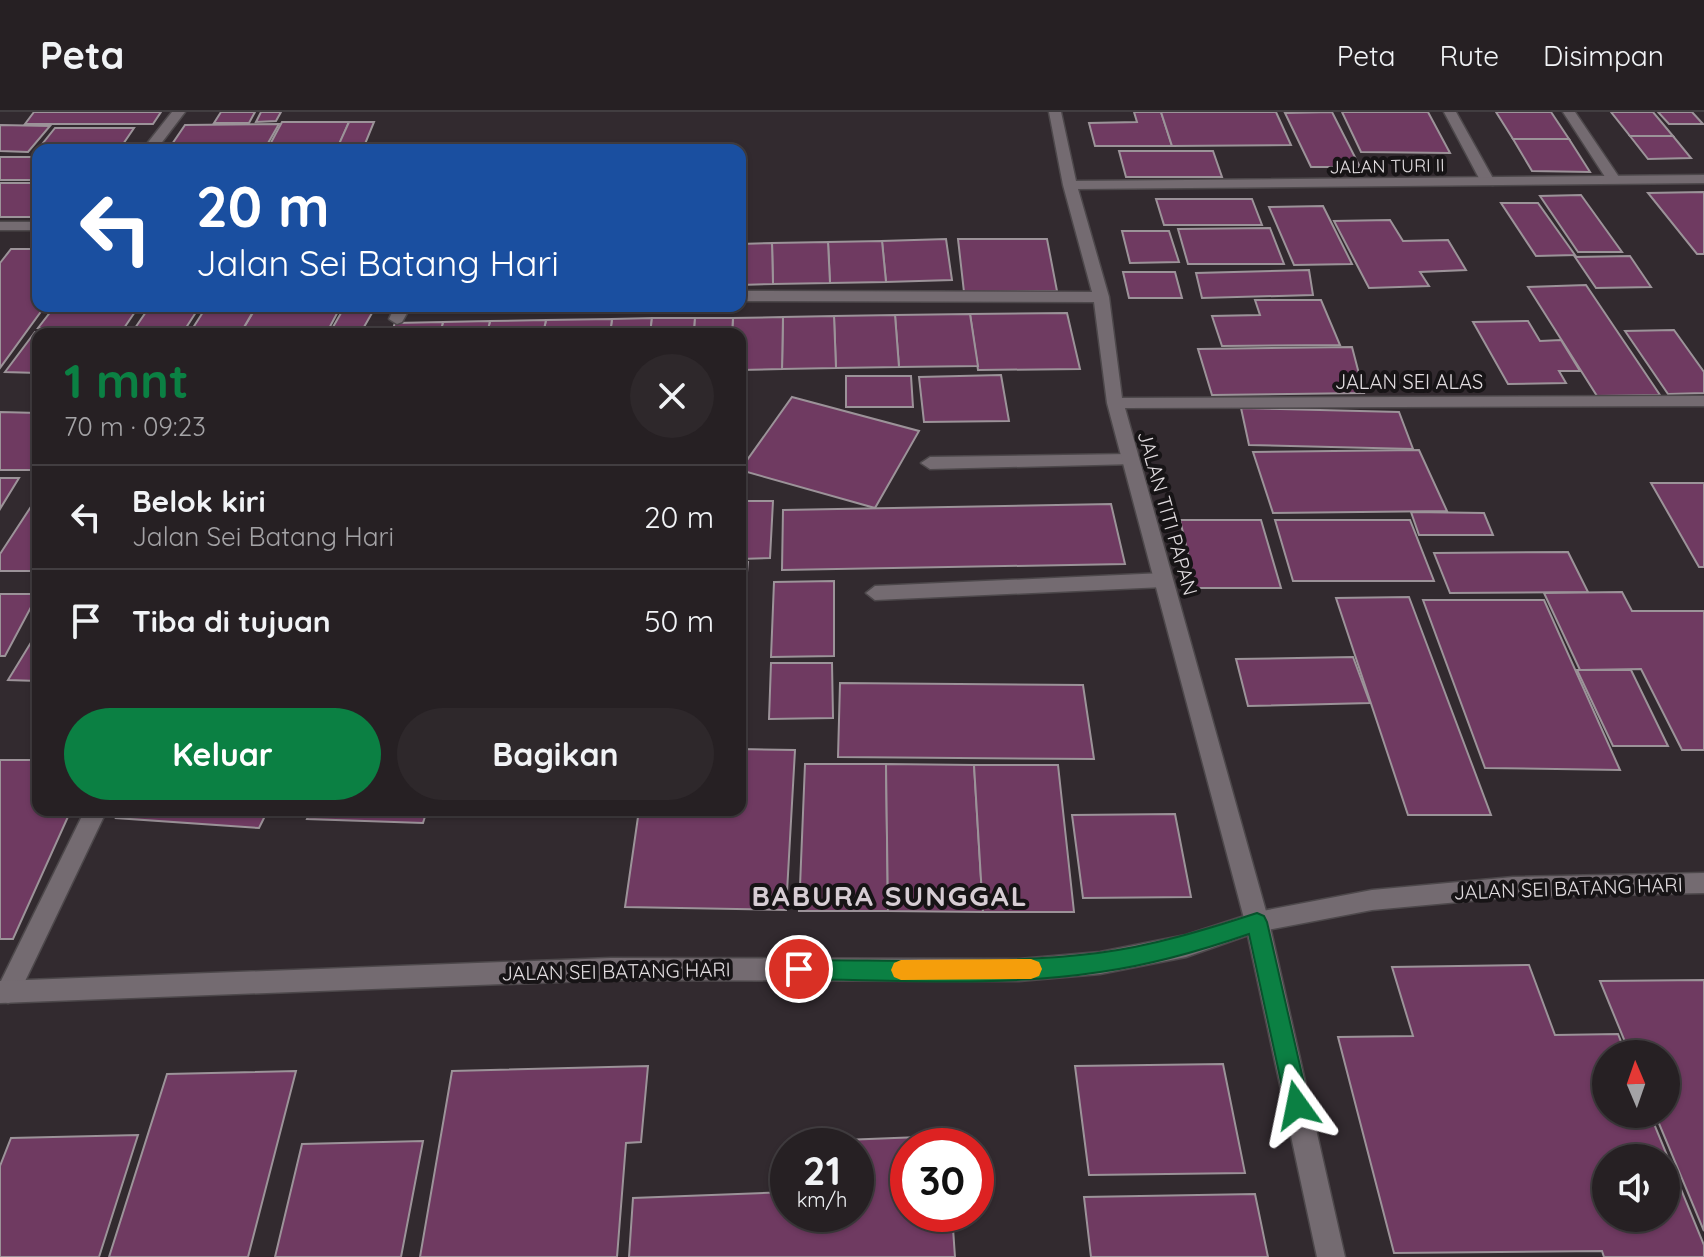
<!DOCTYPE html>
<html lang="id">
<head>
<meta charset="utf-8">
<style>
	body { margin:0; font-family:Quicksand,sans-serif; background:#2e282b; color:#f1f3f6; height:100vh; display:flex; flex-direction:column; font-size:30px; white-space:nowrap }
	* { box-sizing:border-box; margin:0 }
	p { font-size:26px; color:#a4a3a6 }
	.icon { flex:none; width:44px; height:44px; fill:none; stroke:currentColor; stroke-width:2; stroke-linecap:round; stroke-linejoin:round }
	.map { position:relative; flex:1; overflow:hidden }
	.side { position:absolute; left:32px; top:216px; width:714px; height:488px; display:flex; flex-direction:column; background:#262023; border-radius:16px; box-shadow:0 2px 6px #0004,0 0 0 2px #423e41 }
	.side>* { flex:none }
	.guide { position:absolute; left:32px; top:32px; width:714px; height:168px; border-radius:16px; box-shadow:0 2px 6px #0004,0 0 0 2px #423e41; background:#1a4fa0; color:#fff; overflow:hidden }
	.needle { width:52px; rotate:358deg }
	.tools { position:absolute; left:1592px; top:928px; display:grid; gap:16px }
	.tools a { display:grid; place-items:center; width:88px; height:88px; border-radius:50%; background:#262023; box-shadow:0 2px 6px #0004,0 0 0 2px #423e41; font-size:40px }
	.speed { position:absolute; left:770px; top:1016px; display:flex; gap:16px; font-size:40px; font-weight:700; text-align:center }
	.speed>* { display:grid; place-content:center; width:104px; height:104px; border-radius:50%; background:#262023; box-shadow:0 2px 6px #0004,0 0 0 2px #423e41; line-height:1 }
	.speed small { font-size:20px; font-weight:400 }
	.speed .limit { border:12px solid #d22; background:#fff; color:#111 }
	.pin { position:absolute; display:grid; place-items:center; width:68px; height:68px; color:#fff; margin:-34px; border:4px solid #fff; border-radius:50%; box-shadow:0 2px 8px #0007 }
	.me { position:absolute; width:88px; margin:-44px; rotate:348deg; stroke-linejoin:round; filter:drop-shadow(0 0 6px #0008) }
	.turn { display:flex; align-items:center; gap:28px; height:168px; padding:0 32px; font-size:36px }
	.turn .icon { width:104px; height:104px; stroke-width:2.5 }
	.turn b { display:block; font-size:56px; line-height:68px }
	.round { display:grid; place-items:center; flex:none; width:84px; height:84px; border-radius:42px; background:#2e282b }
	.summary { display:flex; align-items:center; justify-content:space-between; height:136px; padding:0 32px }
	h1 { font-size:48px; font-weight:700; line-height:60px; color:#0b8043 }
	.action { display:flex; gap:16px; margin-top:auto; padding:16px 32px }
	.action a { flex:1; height:92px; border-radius:48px; background:#0b8043; color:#fff; font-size:32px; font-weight:700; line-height:92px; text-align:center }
	.action a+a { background:#2e282b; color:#f1f3f6 }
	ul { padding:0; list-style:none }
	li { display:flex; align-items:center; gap:24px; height:104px; padding:0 32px; border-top:2px solid #423e41 }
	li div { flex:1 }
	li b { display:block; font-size:30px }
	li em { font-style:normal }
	header { display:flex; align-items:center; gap:48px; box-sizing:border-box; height:112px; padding:0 40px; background:#262023; border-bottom:2px solid #423e41 }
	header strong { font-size:38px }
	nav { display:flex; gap:44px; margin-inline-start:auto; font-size:28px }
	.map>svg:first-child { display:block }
	.building { fill:#6f3a61; stroke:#9c9399; stroke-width:2; fill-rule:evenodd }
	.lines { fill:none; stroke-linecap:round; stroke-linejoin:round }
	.lane-casing { stroke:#4d484b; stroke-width:3 }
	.street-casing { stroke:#4d484b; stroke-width:3 }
	.secondary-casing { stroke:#4d484b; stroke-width:3 }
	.lane { fill:#746b71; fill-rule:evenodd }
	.street { fill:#746b71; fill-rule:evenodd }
	.secondary { fill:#746b71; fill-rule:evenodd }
	.route { fill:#0b8043; stroke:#07532c; stroke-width:2 }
	.slow { fill:#f59e0b }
	.labels { text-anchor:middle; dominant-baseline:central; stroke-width:8; stroke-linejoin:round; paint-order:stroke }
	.far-street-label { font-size:18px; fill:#e2dde0; stroke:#171416 }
	.street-label { font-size:20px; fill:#e2dde0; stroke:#171416 }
	.district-label { font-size:28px; font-weight:bold; letter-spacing:2px; fill:#d7cdd4; stroke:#171416 }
</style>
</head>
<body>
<header>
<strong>Peta</strong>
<nav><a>Peta</a><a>Rute</a><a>Disimpan</a></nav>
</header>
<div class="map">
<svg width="1704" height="1145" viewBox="0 0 1704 1145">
	<rect width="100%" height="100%" fill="#322a2f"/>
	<g class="building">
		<polygon points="34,0 161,0 153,12 25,12"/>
		<polygon points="221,0 255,0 249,11 214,11"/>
		<polygon points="261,0 281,0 276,9 256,10"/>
		<polygon points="1134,0 1161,0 1172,34 1095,34 1089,11 1137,10"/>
		<polygon points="1161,0 1276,0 1291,33 1172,34"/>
		<polygon points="1332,0 1360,55 1311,55 1285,1"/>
		<polygon points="1342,0 1428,0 1450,41 1361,40"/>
		<polygon points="1496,0 1551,0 1569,27 1513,27"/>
		<polygon points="1611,0 1653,0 1673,24 1630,24"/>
		<polygon points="1658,0 1692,0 1703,12 1669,12"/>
		<polygon points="282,10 349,10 337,38 267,38"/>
		<polygon points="349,10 374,10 365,32 339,32"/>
		<polygon points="279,12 264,38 168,38 185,13"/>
		<polygon points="0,13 50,14 28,40 0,39"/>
		<polygon points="55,16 134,16 119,38 38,38 35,41"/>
		<polygon points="1630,24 1673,24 1691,46 1648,47"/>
		<polygon points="1513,27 1569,27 1590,60 1532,59"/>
		<polygon points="1119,39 1213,39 1222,65 1126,65"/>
		<rect x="0" y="45" width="38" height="23"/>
		<rect x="0" y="71" width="38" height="34"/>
		<polygon points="1704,80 1704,142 1697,142 1648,81"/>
		<polygon points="1581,83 1622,140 1578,140 1540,84"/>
		<polygon points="1156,87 1252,87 1262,113 1164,113"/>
		<polygon points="1501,91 1538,91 1575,143 1536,144"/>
		<polygon points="1323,94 1352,152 1294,153 1269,95"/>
		<polygon points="1390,108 1403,129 1448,128 1466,158 1420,160 1429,174 1369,176 1334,109"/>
		<polygon points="1270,116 1284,152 1188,152 1178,117"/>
		<polygon points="1122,119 1169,119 1179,150 1130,151"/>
		<polygon points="946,127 952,168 886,170 882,129"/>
		<polygon points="958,127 1047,127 1057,179 964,180"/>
		<polygon points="882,129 886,170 830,171 828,130"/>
		<polygon points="828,130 830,171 773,172 772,131"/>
		<polygon points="772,131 773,172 740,173 740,132"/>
		<polygon points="11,137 38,137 38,194 45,194 0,256 0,151"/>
		<polygon points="1630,144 1651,175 1596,176 1575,145"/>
		<polygon points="1309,158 1313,183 1202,186 1196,161"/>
		<polygon points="1123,160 1175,160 1182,186 1129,186"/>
		<polygon points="1586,173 1660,283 1597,284 1528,175"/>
		<polygon points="1255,188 1321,188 1340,233 1222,234 1212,204 1260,203"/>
		<polygon points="55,194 139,194 122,219 38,216"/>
		<polygon points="150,194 200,194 182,222 131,222"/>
		<polygon points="257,194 341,194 326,222 240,222"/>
		<polygon points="345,194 376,194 360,222 329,222"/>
		<polygon points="205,197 254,198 240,222 189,222"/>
		<polygon points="1067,201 1080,257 978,258 970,202"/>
		<polygon points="970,202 978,254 899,255 895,203"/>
		<polygon points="895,203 899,255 836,256 834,204"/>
		<polygon points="834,204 836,256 782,257 783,205"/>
		<polygon points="783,205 782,257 740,258 740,222 732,222 733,206"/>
		<polygon points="652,206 650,222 610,222 612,207"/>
		<polygon points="652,206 695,206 694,222 650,222"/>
		<polygon points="695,206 733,206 732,222 694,222"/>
		<polygon points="612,207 610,222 543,222 546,208"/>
		<polygon points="546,208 543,222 487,222 490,209"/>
		<polygon points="490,209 487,222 440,222 443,210"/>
		<polygon points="1528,209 1540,229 1561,228 1580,259 1559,259 1566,271 1508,272 1473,210"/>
		<polygon points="443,210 440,222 391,222 395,211"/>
		<polygon points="1674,218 1704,260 1704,281 1668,282 1625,219"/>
		<polygon points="35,220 100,222 38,222 38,261 5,260"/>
		<polygon points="1352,235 1364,281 1212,283 1198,237"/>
		<polygon points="1001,263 1009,309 924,310 919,265"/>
		<polygon points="846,264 911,264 913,295 846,295"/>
		<polygon points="792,285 919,319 875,396 740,358"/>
		<polygon points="1241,296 1399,300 1413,337 1249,333"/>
		<polygon points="0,300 38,301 38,358 0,358"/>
		<polygon points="1419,338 1447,399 1273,401 1253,340"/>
		<polygon points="0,366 19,366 0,397"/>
		<polygon points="1651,371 1704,371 1704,455 1699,455"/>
		<polygon points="36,387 38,387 38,459 0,459 0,442"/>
		<polygon points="740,389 773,389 770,446 740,447"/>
		<polygon points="1111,392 1125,452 782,458 783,398"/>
		<polygon points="1411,400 1484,401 1493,423 1419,423"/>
		<polygon points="1180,408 1261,408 1281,476 1196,476"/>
		<polygon points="1275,408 1410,408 1434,469 1293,469"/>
		<polygon points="1568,440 1588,480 1450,481 1434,441"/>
		<polygon points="740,450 748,450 743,503 740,503"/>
		<polygon points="834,469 834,544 771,545 774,470"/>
		<polygon points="1622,480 1632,499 1704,499 1704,638 1682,638 1641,557 1580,558 1544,481"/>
		<polygon points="0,482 38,482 5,544 0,544"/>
		<polygon points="1409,485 1491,703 1408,703 1336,486"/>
		<polygon points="1423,488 1544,488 1620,658 1485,656"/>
		<polygon points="38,519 38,569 8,568"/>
		<polygon points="1353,545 1370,591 1248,594 1236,547"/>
		<polygon points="771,551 832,551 833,606 769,607"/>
		<polygon points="1577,558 1631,558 1668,634 1613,634"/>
		<polygon points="840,571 1083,573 1094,647 838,645"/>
		<polygon points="740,637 795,638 786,798 625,795 639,698 740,698"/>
		<polygon points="0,648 38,648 38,698 71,698 13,827 0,827"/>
		<polygon points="805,652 886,652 888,799 799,799"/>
		<polygon points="886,652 974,653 983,800 888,799"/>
		<polygon points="974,653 1058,653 1074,800 983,800"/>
		<polygon points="120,698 268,698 259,716 116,706"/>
		<polygon points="311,698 427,698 423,711 307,707"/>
		<polygon points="1175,702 1191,785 1083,786 1072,703"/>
		<path d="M1529,853l26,70 63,-1 8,20h-20v60h44l54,131v12h-100l-2,-6 -208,2 -56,-216 75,-1 -21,-69zM1606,1046h60v60h-60z"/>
		<polygon points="1704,868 1704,1119 1655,1002 1666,1002 1666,942 1630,942 1600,869"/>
		<polygon points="1223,952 1245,1061 1089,1063 1075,954"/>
		<polygon points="648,954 641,1030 626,1031 617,1145 420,1145 452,959"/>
		<polygon points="296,959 248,1145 109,1145 167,962"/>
		<polygon points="138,1023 99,1145 0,1145 0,1054 11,1026"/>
		<polygon points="945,1024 946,1034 908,1034 908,1102 952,1102 955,1145 629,1145 633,1086 788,1080 788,1102 856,1102 856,1034 845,1034 844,1028"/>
		<polygon points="423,1029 401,1145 275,1145 302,1032"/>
		<polygon points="1255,1082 1268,1145 1091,1145 1084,1085"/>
	</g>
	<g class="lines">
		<g class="lane-casing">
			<g id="lane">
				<polygon points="1444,0 1456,0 1495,70 1493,73 1481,70"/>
				<polygon points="1563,0 1575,0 1621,68 1619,71 1609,71"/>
				<polygon points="1129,342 1138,348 1135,352 930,357 921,351 930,345"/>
				<polygon points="1164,461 1173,468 1164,475 875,488 866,481 875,474"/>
			</g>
		</g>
		<g class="street-casing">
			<g id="street">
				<polygon points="172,0 185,0 156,38 142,38"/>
				<polygon points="1049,0 1061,0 1076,69 1704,63 1704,71 1078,77 1109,185 1122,286 1704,284 1704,294 1125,296 1269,810 1345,1145 1317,1145 1245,810 1107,291 1094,190 740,189 740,179 1092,180 1063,73"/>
				<rect x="0" y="110" width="38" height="8"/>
				<polygon points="395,194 411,194 402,210 397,212 389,207"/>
				<polygon points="85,698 107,698 16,888 8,891 0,888 0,871"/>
			</g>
		</g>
		<g class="secondary-casing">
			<polygon id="secondary" points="1704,761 1704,781 1513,785 1372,798 1257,820 1186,845 1100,862 1019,869 611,868 0,891 0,869 611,846 1019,847 1100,840 1186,823 1257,800 1372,778 1513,765"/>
		</g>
		<use href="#lane" class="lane"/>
		<use href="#street" class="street"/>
		<use href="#secondary" class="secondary"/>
	</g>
	<path class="route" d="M1257,801l7,3 3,6 42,183 -4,8 -8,3 -8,-3 -3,-8 -37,-171c-49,17 -98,31 -149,38 -98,15 -201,8 -301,7l-7,-3 -3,-7 3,-7 7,-2c100,0 200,5 299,-7 54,-7 107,-23 159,-40z"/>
	<polygon class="slow" points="1031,847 1039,850 1042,857 1039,864 1031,867 901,868 894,865 891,858 894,851 901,848"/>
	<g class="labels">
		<g class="far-street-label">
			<text transform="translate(1387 54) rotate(-1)">JALAN TURI II</text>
		</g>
		<g class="street-label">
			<text x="1409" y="269">JALAN SEI ALAS</text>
			<text transform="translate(1168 401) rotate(74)">JALAN TITI PAPAN</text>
			<text transform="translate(1568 776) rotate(-2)">JALAN SEI BATANG HARI</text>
			<text transform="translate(616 859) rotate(-1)">JALAN SEI BATANG HARI</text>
		</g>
		<g class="district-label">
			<text x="890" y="783">BABURA SUNGGAL</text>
		</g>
	</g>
</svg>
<div class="tools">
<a><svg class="needle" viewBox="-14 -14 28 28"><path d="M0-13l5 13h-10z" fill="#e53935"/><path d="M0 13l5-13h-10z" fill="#a4a3a6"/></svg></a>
<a><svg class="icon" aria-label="sound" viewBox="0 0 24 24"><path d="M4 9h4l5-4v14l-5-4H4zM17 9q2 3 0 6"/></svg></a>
</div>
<div class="speed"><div>21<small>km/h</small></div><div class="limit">30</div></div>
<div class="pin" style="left:799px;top:857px;background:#d93025"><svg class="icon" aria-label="arrive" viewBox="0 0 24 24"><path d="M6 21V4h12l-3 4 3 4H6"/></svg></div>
<svg class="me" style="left:1297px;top:993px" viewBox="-20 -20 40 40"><path d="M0-17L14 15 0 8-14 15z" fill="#0b8043" stroke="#fff" stroke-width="4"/></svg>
<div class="guide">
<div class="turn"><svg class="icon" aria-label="left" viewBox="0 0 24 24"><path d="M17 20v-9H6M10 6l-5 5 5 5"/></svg><div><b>20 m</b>Jalan Sei Batang Hari</div></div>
</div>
<section class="side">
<div class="summary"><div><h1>1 mnt</h1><p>70 m · 09:23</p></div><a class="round"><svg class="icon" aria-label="close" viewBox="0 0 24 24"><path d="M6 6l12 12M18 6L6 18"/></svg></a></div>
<ul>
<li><svg class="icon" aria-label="left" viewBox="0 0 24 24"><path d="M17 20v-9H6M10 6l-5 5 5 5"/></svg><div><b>Belok kiri</b><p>Jalan Sei Batang Hari</p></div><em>20 m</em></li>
<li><svg class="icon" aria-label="arrive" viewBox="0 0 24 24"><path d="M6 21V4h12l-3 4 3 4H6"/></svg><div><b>Tiba di tujuan</b></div><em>50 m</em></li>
</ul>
<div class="action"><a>Keluar</a><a>Bagikan</a></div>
</section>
</div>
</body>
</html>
